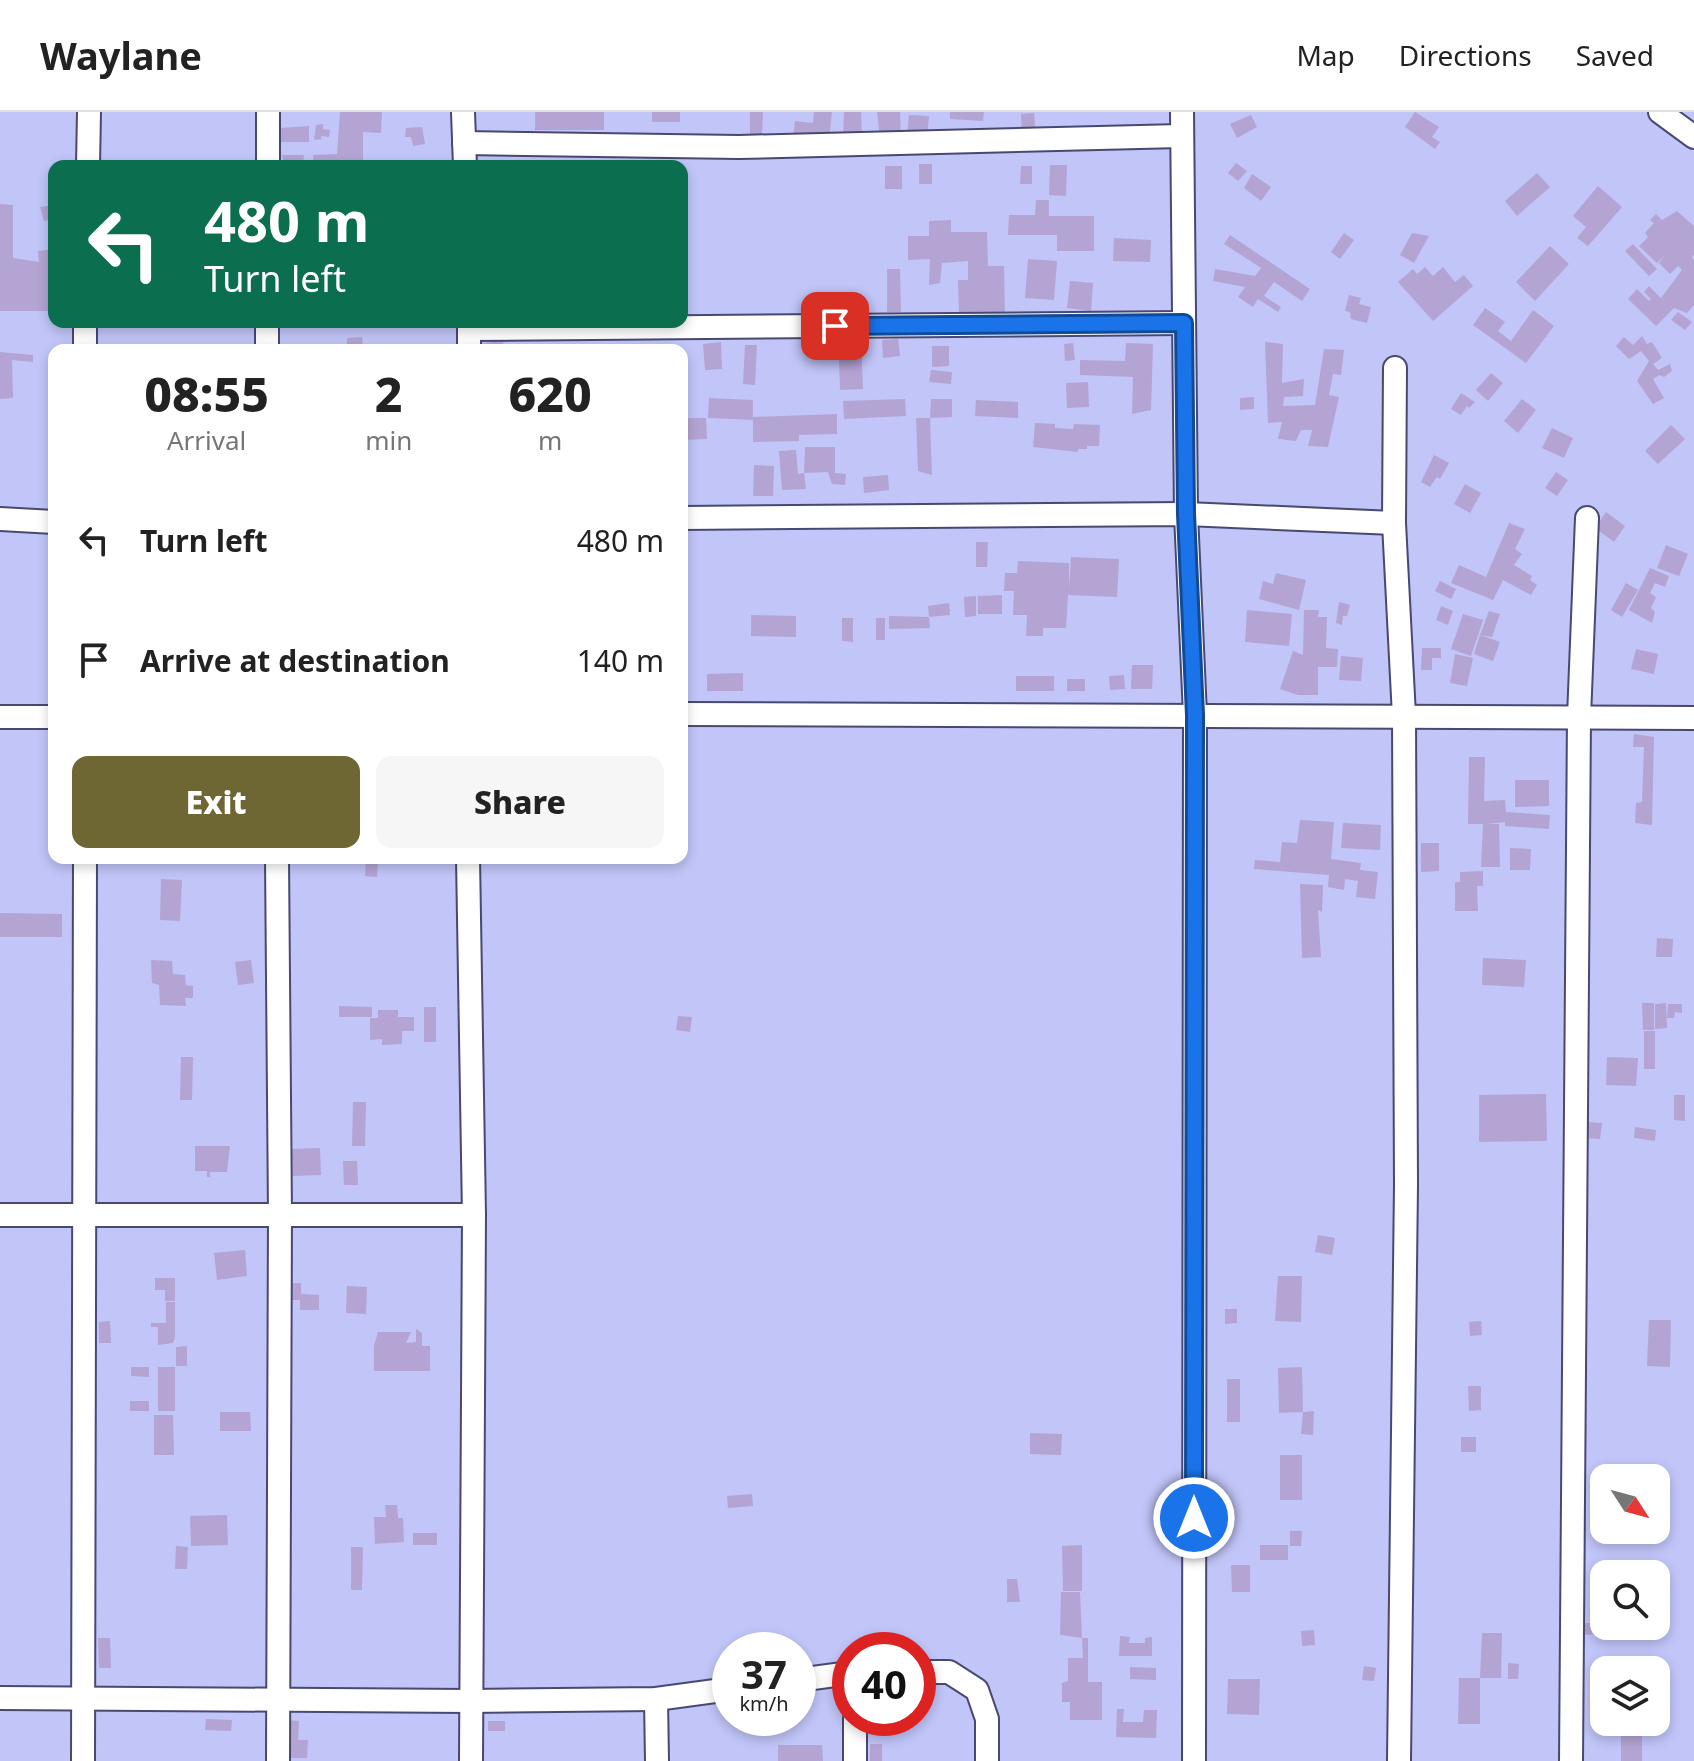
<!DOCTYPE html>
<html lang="en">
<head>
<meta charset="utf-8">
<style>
	body { margin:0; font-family:"Noto Sans",sans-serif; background:#f6f6f6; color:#222; height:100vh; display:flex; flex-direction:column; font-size:30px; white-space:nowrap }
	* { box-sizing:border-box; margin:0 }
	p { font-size:26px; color:#767676 }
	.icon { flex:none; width:44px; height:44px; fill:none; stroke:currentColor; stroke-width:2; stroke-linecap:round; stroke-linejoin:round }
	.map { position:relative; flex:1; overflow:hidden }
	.details { position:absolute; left:48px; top:232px; width:640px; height:520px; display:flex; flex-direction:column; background:#fff; border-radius:16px; box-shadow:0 4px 12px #0003 }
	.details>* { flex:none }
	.banner { position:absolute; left:48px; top:48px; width:640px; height:168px; border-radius:16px; box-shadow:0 4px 12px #0003; background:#0b6e4f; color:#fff; overflow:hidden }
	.needle { width:52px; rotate:126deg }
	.buttons { position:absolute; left:1590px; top:1352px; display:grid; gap:16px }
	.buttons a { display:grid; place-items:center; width:80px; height:80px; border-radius:16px; background:#fff; box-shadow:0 4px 12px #0003; font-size:40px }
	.speed { position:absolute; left:712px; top:1520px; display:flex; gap:16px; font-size:40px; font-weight:700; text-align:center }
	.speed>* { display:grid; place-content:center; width:104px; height:104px; border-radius:50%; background:#fff; box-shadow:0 4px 12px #0003; line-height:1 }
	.speed small { font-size:20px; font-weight:400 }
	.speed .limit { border:12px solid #d22; background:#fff; color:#111 }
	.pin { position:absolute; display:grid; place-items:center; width:68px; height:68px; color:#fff; margin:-34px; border-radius:16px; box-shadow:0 4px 12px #0006 }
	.me { position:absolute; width:88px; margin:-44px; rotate:0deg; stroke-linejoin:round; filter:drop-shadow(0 0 6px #0008) }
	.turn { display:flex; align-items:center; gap:28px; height:168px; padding:0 24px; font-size:36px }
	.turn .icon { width:104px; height:104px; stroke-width:2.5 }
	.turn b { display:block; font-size:56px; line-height:68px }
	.eta { display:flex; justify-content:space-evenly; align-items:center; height:136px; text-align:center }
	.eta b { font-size:48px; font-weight:800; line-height:56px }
	.action { display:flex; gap:16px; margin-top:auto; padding:16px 24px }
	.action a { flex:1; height:92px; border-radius:16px; background:#6e6633; color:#fff; font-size:32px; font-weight:800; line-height:92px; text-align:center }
	.action a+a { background:#f6f6f6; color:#222 }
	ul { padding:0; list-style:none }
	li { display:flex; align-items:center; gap:24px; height:120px; padding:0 24px }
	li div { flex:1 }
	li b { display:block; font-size:30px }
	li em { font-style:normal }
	header { display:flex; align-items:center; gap:48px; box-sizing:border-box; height:112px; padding:0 40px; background:#fff; border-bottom:2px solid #e0e0e0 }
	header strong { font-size:38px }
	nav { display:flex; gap:44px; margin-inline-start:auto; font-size:28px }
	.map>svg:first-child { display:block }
	.building { fill:#b4a4d4 }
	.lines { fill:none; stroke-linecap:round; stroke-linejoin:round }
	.minor-casing { stroke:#474973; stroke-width:26 }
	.minor { stroke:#fff; stroke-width:22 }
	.route-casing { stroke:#114b97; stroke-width:20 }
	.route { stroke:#1a73e8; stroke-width:14 }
</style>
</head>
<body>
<header>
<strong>Waylane</strong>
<nav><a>Map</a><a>Directions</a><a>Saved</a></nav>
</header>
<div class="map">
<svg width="1694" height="1649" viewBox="0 0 1694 1649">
	<rect width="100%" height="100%" fill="#c1c5f8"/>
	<g class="building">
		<polygon points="340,0 382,0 381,21 363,20 363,54 314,54 313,43 337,42"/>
		<rect x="535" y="0" width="69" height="18"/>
		<rect x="652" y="0" width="28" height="10"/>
		<polygon points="750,0 763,0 762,23 750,23"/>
		<polygon points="814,0 832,0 829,28 793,25 795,9 813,11"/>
		<polygon points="844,0 861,0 862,24 843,24"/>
		<polygon points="877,0 900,0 901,25 880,26"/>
		<polygon points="950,0 984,0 983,9 950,7"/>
		<polygon points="1415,0 1439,15 1432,25 1440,30 1435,37 1405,15"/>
		<polygon points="1034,1 1036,28 1022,25 1021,2"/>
		<polygon points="909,3 929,4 927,25 907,23"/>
		<polygon points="1251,3 1257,15 1237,26 1230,12"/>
		<polygon points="323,12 323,17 330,18 329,25 321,24 322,27 314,28 316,13"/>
		<polygon points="309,14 309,30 278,30 281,16"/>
		<polygon points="422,15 425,32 413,34 411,25 405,25 406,16"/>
		<polygon points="282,43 304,43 303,54 285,54"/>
		<polygon points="479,50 546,51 546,54 479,54"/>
		<polygon points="1236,51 1247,59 1238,69 1228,61"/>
		<rect x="919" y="52" width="13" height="20"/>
		<polygon points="1050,53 1067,53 1066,84 1049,83"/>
		<rect x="885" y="54" width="17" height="23"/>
		<polygon points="1021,54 1032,54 1032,72 1020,72"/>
		<polygon points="1537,61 1550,75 1517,104 1505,89"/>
		<polygon points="1252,62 1271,75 1261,89 1244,76"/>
		<polygon points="1598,74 1622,95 1588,134 1577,126 1586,115 1573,104"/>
		<polygon points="1036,88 1049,88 1049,104 1094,104 1094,139 1057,139 1057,123 1008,123 1009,103 1035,103"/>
		<polygon points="0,92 13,93 13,146 39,150 38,139 54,137 54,199 0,199"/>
		<polygon points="54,93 54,107 44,109 40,95"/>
		<polygon points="1677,99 1694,114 1694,143 1692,145 1694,148 1694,193 1687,201 1674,196 1656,214 1628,187 1637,177 1649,189 1651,187 1644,180 1649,174 1661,186 1682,158 1678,154 1670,162 1659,151 1664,144 1657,151 1639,134 1648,125 1645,121 1654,111 1650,108 1656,102 1662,108"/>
		<polygon points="951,108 951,120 987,120 988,154 1004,154 1005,203 959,204 958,168 968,168 968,149 942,151 940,171 929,173 930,147 908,148 908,124 929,124 929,109"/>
		<polygon points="1344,121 1354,128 1340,147 1331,140"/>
		<polygon points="1412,121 1429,124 1414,151 1400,143"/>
		<polygon points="1230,123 1310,177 1302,189 1274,170 1264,184 1281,195 1278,200 1258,187 1253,195 1238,185 1245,175 1213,169 1215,157 1255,164 1261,156 1224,132"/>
		<polygon points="1114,126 1151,128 1150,150 1113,149"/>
		<polygon points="1633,132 1657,157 1649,164 1625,139"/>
		<polygon points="1550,134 1569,152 1535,189 1516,170"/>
		<polygon points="1028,147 1057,149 1054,188 1025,186"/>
		<polygon points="1425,155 1433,164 1443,155 1455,170 1464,163 1473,174 1433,209 1398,170 1413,157 1417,162"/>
		<polygon points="887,157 900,157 901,200 887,200"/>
		<polygon points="1070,169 1093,171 1091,199 1067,196"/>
		<polygon points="1349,183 1361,186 1359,192 1371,195 1367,211 1351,207 1350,200 1345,199"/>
		<polygon points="1485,196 1505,210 1498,219 1511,229 1533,198 1554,214 1526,251 1473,213"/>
		<polygon points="1678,200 1692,210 1685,218 1671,208"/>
		<polygon points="1642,224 1647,232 1652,230 1662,246 1653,252 1658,258 1670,252 1672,259 1664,265 1659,263 1653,267 1664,286 1653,292 1637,269 1649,249 1641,239 1629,247 1616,234 1624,225 1633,233"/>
		<polygon points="362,225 363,238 347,238 347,226"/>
		<polygon points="861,227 863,277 840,278 839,247 822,248 821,229"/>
		<polygon points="898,227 900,244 883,246 882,228"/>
		<polygon points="503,228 504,238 481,238 480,232"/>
		<polygon points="721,230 722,257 705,258 703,232"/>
		<polygon points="1265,230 1283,232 1282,271 1304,267 1303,284 1284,285 1283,294 1315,293 1324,237 1344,238 1341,263 1333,262 1329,283 1339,285 1328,335 1308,334 1312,318 1301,318 1296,329 1278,327 1282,310 1268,311"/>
		<polygon points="1073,231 1075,248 1065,249 1064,232"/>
		<polygon points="1126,231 1153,232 1151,298 1132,302 1133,265 1080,263 1080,248 1125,249"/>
		<polygon points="745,233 757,233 755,273 743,272"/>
		<polygon points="932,234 949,234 949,254 932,255"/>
		<polygon points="0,240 33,243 33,250 12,248 13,286 0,287"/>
		<polygon points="931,258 952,260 951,272 929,270"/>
		<polygon points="1491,261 1503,271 1488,289 1476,278"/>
		<polygon points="1088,270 1089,295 1067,296 1066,271"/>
		<polygon points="1461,281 1475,290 1469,296 1467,294 1461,303 1451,297"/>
		<polygon points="1254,285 1254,297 1240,298 1240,286"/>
		<polygon points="709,286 753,288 753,305 837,302 837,322 799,323 799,329 753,330 753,308 708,306"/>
		<polygon points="905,287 906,304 844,307 843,289"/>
		<polygon points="931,287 952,287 952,305 930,306 932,363 918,359 916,306 930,306"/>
		<polygon points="1522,287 1536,298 1518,321 1504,309"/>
		<polygon points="976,288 1018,290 1018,306 975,304"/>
		<polygon points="682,306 706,306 707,327 682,328"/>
		<polygon points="1035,311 1055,312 1055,316 1073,317 1074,312 1100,313 1099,334 1087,334 1087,337 1078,337 1078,340 1033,335"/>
		<polygon points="1671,313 1685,327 1658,352 1645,339"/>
		<polygon points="1552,316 1573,326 1564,346 1542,336"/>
		<polygon points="805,335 835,335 835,361 846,362 845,373 832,372 828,360 804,361"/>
		<polygon points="796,338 798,362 804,361 806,377 782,378 779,339"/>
		<polygon points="1434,343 1449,351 1440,367 1437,365 1430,375 1421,370"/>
		<polygon points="754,353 774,354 773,384 753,384"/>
		<polygon points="1556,360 1568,368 1557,384 1545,376"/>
		<polygon points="888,363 889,378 864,381 863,365"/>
		<polygon points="1465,372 1481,381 1470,401 1454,392"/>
		<polygon points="1606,400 1625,414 1614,430 1595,416"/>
		<polygon points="1509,411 1525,417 1515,437 1522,442 1514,453 1532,464 1530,468 1537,473 1531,483 1503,468 1493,488 1451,471 1459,453 1486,465"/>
		<polygon points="976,430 988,430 987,455 976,455"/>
		<polygon points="1666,433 1688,442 1679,464 1657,456"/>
		<polygon points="1071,445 1119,447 1117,485 1068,483 1066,516 1043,516 1043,524 1026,524 1027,503 1013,503 1014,479 1004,479 1005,461 1017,461 1018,449 1069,451 1069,478"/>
		<polygon points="1650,456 1669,464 1665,475 1655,471 1650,481 1656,485 1651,496 1655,500 1652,511 1629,498"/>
		<polygon points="1276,461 1306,468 1299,498 1259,487 1263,469 1273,472"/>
		<polygon points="1440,469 1456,477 1451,487 1435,479"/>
		<polygon points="1626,471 1638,478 1622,505 1611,498"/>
		<polygon points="1002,483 1002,502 978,502 978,484"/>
		<polygon points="976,484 976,504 965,505 964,485"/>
		<polygon points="1339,490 1350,493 1347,504 1343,504 1342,513 1336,511"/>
		<polygon points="949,491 950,503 929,505 928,494"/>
		<polygon points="1441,494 1453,499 1448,513 1436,508"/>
		<polygon points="1247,498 1292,502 1289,534 1245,530"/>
		<polygon points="1304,498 1319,498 1318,505 1327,505 1326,536 1338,537 1337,555 1318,555 1318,583 1298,583 1280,577 1293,539 1303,543"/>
		<polygon points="1489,499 1500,502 1492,525 1480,523"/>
		<polygon points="1463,502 1483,508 1471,544 1451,537"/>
		<polygon points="751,503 796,504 796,525 751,524"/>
		<polygon points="889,504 929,505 930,516 889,517"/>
		<polygon points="842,506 853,506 853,530 842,529"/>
		<rect x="876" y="506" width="9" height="22"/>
		<polygon points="1480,523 1500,530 1493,549 1474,542"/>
		<polygon points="1422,536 1441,536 1441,546 1432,546 1432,558 1421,558"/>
		<polygon points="1636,537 1658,542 1654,562 1631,557"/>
		<polygon points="1455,542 1473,546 1467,574 1450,571"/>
		<polygon points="1341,544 1363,546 1361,569 1339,568"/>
		<polygon points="1132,553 1153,553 1152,577 1131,577"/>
		<polygon points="743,561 743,579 707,579 707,562"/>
		<polygon points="1124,563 1125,577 1110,578 1109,564"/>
		<rect x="1016" y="564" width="38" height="15"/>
		<rect x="1067" y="567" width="18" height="12"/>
		<polygon points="1634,622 1654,625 1652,713 1635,711 1636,691 1642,690 1644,635 1633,635"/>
		<polygon points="1469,645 1485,645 1484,689 1505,688 1506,700 1550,703 1549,717 1505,714 1505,710 1486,712 1499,712 1500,755 1481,755 1483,712 1468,712"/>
		<polygon points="1515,668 1549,668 1549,694 1515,695"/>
		<polygon points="1300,708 1334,710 1331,747 1361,751 1360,758 1378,760 1375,787 1356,785 1358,769 1345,767 1344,778 1328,775 1329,763 1254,757 1255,748 1280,750 1282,730 1297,731"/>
		<polygon points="1343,711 1381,713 1380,738 1341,736"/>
		<polygon points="1421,731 1439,731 1439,759 1421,760"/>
		<polygon points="1510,736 1531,737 1530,758 1510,758"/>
		<polygon points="366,746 378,746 377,765 365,764"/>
		<polygon points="1483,759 1483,774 1477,774 1478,799 1455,799 1455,770 1460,770 1460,760"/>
		<polygon points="161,767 182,768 180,809 160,808"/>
		<polygon points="1300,772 1323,773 1322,800 1318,798 1321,845 1302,846"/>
		<polygon points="0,801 62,802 62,825 0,825"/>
		<polygon points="1657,826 1673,827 1672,845 1656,845"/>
		<polygon points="1483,846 1526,848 1524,875 1482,873"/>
		<polygon points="151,848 172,849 173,862 185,863 186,873 193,874 193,886 185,886 186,894 160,893 159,873 152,871"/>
		<polygon points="251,848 254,871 238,873 235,850"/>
		<polygon points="1642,891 1654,891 1654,918 1643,918"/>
		<polygon points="1666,891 1667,916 1655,917 1655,892"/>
		<polygon points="1668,892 1682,892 1682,901 1675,900 1674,906 1667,906"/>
		<polygon points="339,894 372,895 372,905 339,905"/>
		<rect x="424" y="895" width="12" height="35"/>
		<polygon points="378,898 398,898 398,905 414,905 414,919 402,919 402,932 382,933 382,927 370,928 370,906 378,906"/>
		<polygon points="678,904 692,905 690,920 676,918"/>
		<rect x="1644" y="919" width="11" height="38"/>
		<polygon points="181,945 193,945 192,988 180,988"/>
		<polygon points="1607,945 1638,946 1636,974 1606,973"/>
		<polygon points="1546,982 1547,1029 1479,1030 1479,983"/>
		<polygon points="1674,983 1685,983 1685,1009 1674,1008"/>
		<polygon points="353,990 366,990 365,1034 352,1034"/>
		<polygon points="1586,1010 1602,1011 1600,1027 1584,1026"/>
		<polygon points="1635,1015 1656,1018 1655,1029 1634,1026"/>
		<polygon points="195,1034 230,1034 227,1060 210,1060 210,1065 207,1065 207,1059 195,1059"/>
		<polygon points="320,1036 321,1063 292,1064 292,1037"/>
		<polygon points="343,1049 357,1049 358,1073 344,1073"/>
		<polygon points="1318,1123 1335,1126 1332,1143 1315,1140"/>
		<polygon points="245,1138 247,1164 217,1168 214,1141"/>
		<polygon points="1278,1164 1302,1164 1301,1210 1275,1209"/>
		<polygon points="155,1166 175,1166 175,1189 165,1189 165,1178 155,1178"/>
		<polygon points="288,1171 301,1171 301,1182 319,1183 319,1198 300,1198 300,1188 287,1188"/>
		<polygon points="347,1174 367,1175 366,1202 346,1201"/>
		<polygon points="166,1190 175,1190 175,1224 173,1231 158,1233 158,1215 151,1215 151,1211 166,1211"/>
		<polygon points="1225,1197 1237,1197 1237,1211 1225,1212"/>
		<polygon points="1649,1208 1671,1208 1670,1255 1647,1254"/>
		<polygon points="110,1209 111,1231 99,1231 99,1210"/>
		<polygon points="1481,1209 1482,1223 1470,1224 1469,1210"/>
		<polygon points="416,1217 422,1221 422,1234 430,1234 430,1259 374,1259 374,1234 378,1220 411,1220 406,1231 416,1230"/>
		<polygon points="187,1234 187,1254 176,1254 176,1235"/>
		<polygon points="131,1255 149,1255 149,1265 131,1264"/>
		<rect x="158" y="1255" width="17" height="44"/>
		<polygon points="1302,1255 1303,1300 1279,1301 1278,1256"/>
		<rect x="1227" y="1267" width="13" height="43"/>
		<polygon points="1468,1274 1481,1274 1481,1298 1469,1299"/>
		<rect x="130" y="1289" width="19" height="10"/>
		<polygon points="1314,1299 1313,1323 1301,1322 1303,1300"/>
		<polygon points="220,1300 250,1300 251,1319 220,1319"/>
		<polygon points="154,1303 173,1303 174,1343 154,1343"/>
		<polygon points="1030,1321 1062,1322 1061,1343 1030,1342"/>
		<rect x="1461" y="1325" width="15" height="15"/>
		<rect x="1280" y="1343" width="22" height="45"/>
		<polygon points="752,1382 753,1394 728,1396 727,1384"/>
		<polygon points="385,1393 397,1393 398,1406 403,1406 404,1430 375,1432 374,1405 386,1405"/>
		<polygon points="227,1403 228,1433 191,1434 190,1404"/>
		<polygon points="1290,1419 1302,1419 1301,1434 1290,1434"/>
		<rect x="413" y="1421" width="24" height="12"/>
		<polygon points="1082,1433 1082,1479 1063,1479 1062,1434"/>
		<rect x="1260" y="1433" width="28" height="15"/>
		<polygon points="176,1434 188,1435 187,1457 175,1457"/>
		<polygon points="351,1435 363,1435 362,1478 351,1478"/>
		<polygon points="1231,1453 1250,1453 1250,1480 1232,1480"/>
		<polygon points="1007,1467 1017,1467 1020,1490 1007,1490"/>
		<polygon points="1061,1480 1080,1480 1082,1526 1060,1523"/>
		<polygon points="1581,1511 1602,1511 1602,1522 1581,1523"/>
		<polygon points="1314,1518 1315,1533 1302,1534 1301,1519"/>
		<polygon points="1482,1521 1502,1521 1501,1566 1480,1566"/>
		<polygon points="1120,1524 1130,1525 1129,1531 1145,1531 1145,1526 1152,1525 1152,1544 1119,1544"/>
		<polygon points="98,1526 110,1526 111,1556 99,1556"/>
		<polygon points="1082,1526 1088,1526 1088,1570 1102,1570 1102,1608 1070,1608 1070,1590 1062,1590 1062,1571 1068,1569 1068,1546 1083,1546"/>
		<polygon points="1508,1551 1519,1552 1518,1567 1508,1567"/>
		<polygon points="1364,1554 1376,1556 1374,1569 1362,1568"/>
		<polygon points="1130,1555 1156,1556 1156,1568 1130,1567"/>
		<polygon points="1459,1566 1480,1566 1480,1612 1458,1612"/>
		<polygon points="1228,1567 1260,1567 1259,1603 1227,1602"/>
		<polygon points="1117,1597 1124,1597 1123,1610 1143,1610 1144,1598 1157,1598 1156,1626 1116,1625"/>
		<polygon points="206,1607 232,1608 231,1619 205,1618"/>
		<polygon points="288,1608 299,1609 298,1628 308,1628 307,1646 287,1646"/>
		<rect x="488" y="1609" width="17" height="10"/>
		<rect x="1621" y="1611" width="21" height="38"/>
		<rect x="870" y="1632" width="12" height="17"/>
		<polygon points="778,1633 822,1633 823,1649 778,1649"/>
	</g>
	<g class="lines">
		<g class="minor-casing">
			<g id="minor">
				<polyline points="463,0 465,54"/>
				<polyline points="1182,0 1186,402 1195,603 1194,1649"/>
				<polyline points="1660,0 1694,25"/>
				<polyline points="464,31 739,35 1181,24"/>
				<polyline points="88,54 89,0"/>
				<polyline points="268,54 268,0"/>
				<polyline points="469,217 1184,211"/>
				<polyline points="85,238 85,210"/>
				<polyline points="267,238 267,210"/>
				<polyline points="469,238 469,210"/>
				<polyline points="1395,256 1394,411 1404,604 1406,1073 1399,1649"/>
				<polyline points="682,406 1186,402 1394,411"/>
				<polyline points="0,407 54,410"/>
				<polyline points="682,602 1694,606"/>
				<polyline points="0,605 54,605"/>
				<polyline points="277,746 280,1103 278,1649"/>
				<polyline points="468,746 474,1103 471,1649"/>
				<polyline points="0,1103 474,1103"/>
				<polyline points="918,1560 949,1560 977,1578 987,1607 987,1649"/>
				<polyline points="798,1568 850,1561"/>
				<polyline points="0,1586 470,1589 656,1587 730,1577"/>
				<polyline points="656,1587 657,1649"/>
				<polyline points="855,1606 855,1649"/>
				<polyline points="83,1649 85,746"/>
				<polyline points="1571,1649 1579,605 1587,406"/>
			</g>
		</g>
		<use href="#minor" class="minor"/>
	</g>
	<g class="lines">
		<g class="route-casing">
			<polyline id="route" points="835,214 1184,211 1186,402 1195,603 1194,1406"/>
		</g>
		<use href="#route" class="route"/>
	</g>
</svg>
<div class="buttons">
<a><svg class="needle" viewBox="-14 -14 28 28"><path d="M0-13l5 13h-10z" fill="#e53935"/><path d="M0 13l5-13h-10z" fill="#767676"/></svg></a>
<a><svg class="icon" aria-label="search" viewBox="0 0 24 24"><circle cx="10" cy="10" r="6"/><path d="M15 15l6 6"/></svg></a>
<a><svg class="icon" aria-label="layers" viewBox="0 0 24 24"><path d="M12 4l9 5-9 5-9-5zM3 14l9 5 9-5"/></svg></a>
</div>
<div class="speed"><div>37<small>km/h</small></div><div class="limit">40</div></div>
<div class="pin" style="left:835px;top:214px;background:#d93025"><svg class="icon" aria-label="arrive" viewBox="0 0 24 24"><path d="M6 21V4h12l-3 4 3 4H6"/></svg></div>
<svg class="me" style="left:1194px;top:1406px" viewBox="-20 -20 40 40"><circle r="17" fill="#1a73e8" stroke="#fff" stroke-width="3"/><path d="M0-11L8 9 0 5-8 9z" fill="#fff"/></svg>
<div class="banner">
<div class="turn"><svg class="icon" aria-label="left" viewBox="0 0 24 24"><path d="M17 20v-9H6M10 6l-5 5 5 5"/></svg><div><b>480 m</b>Turn left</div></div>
</div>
<section class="details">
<div class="eta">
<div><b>08:55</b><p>Arrival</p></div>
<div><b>2</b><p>min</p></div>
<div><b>620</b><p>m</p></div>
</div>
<ul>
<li><svg class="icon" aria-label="left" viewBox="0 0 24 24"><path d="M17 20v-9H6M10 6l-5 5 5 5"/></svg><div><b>Turn left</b></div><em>480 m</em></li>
<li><svg class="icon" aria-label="arrive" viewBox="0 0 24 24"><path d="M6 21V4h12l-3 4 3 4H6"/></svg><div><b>Arrive at destination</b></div><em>140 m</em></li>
</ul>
<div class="action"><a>Exit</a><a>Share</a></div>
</section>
</div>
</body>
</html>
